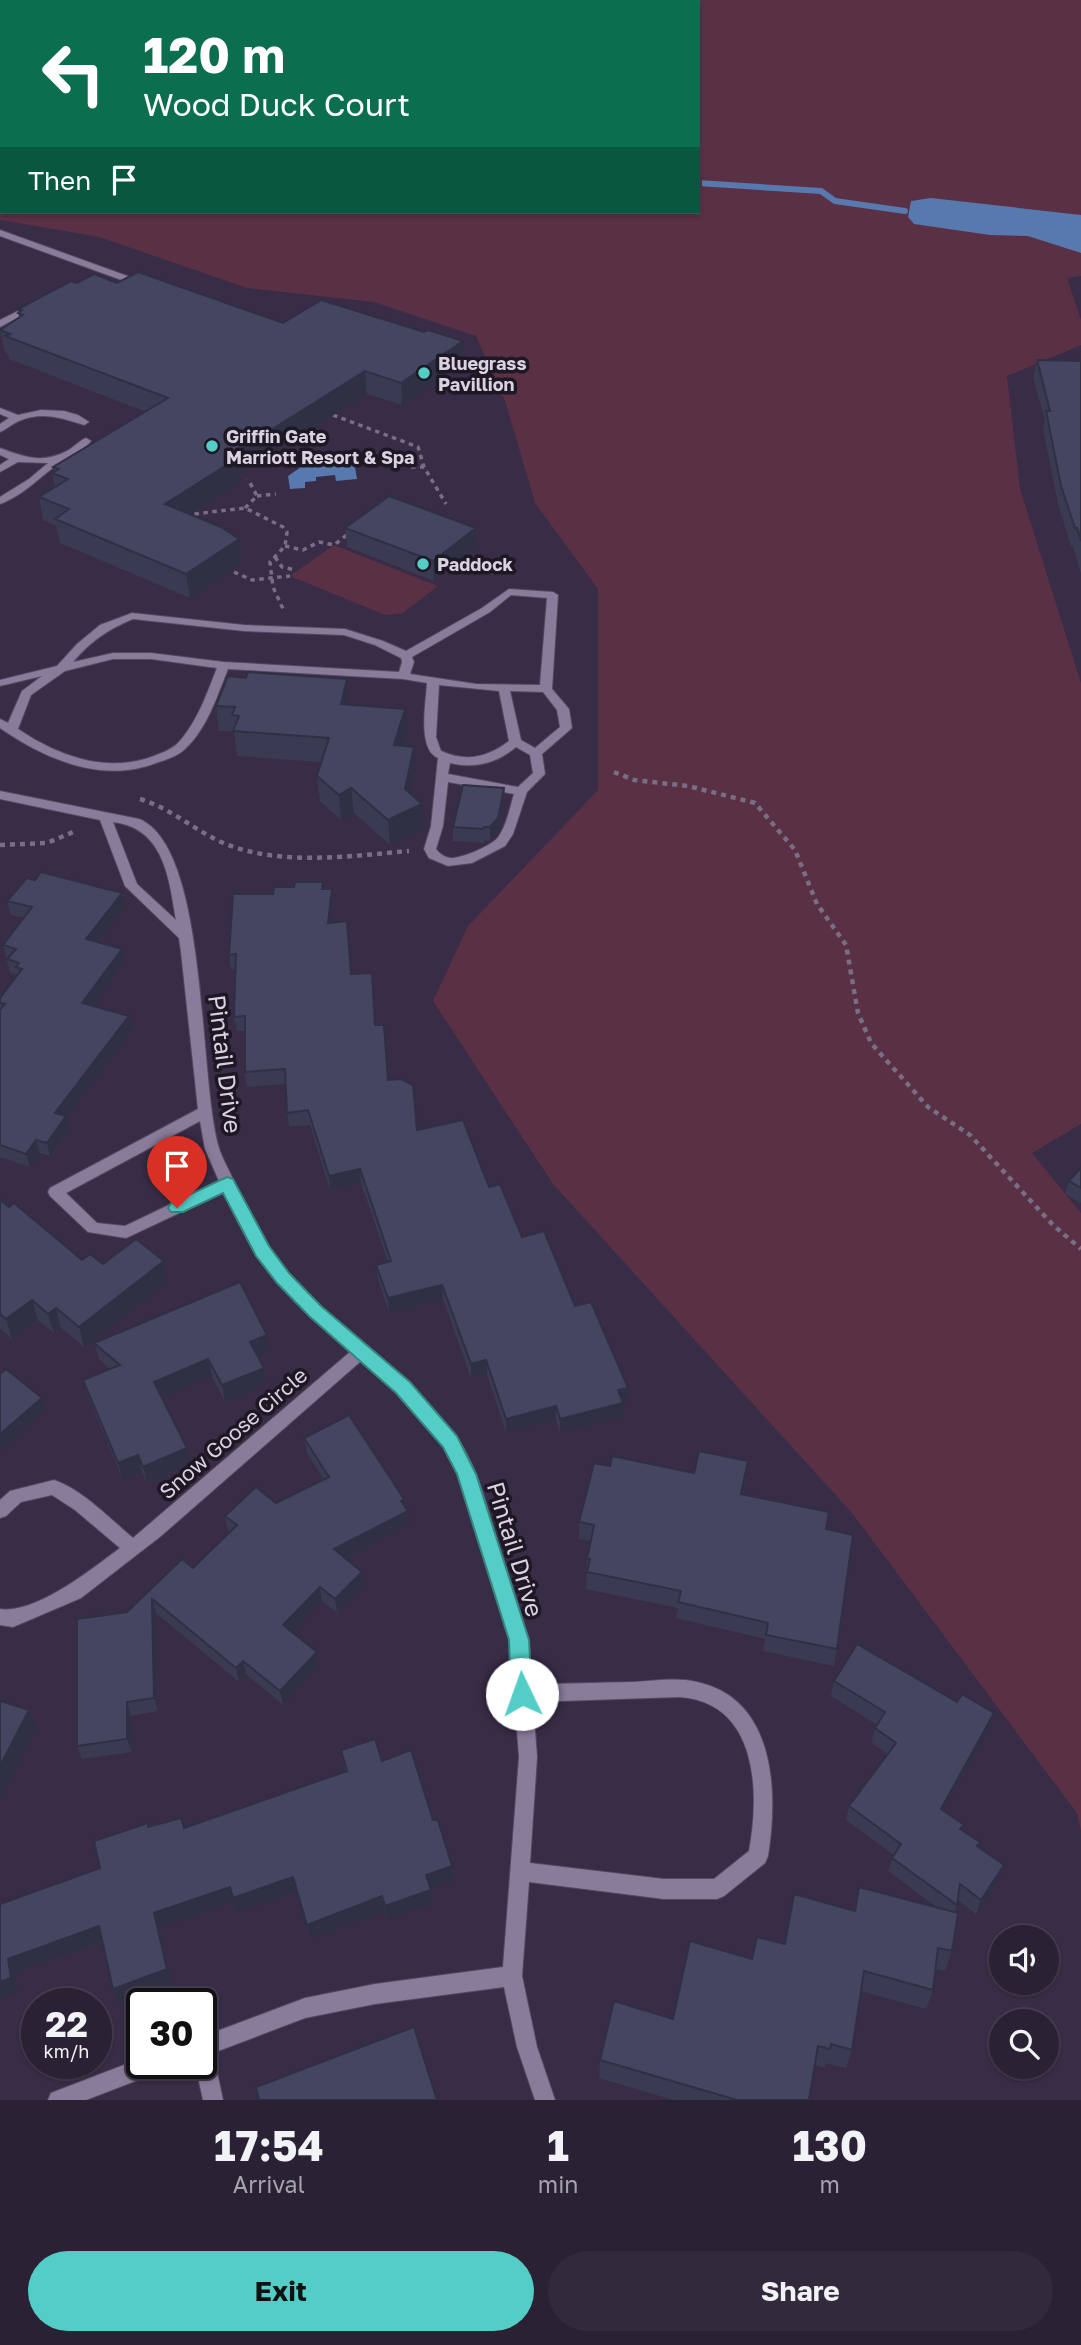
<!DOCTYPE html>
<html lang="en">
<head>
<meta charset="utf-8">
<style>
	body { margin:0; font-family:"Golos Text",sans-serif; background:#32293c; color:#f1f3f6; height:100vh; display:flex; flex-direction:column; font-size:26px; white-space:nowrap }
	* { box-sizing:border-box; margin:0 }
	p { font-size:23px; color:#a5a3ac }
	.icon { flex:none; width:38px; height:38px; fill:none; stroke:currentColor; stroke-width:2; stroke-linecap:round; stroke-linejoin:round }
	.map { position:relative; height:2100px; overflow:hidden }
	.side { display:flex; flex-direction:column; background:#2a2134; flex:1 }
	.side>* { flex:none }
	.banner { position:absolute; left:0px; top:0px; width:700px; height:214px; box-shadow:0 2px 5px #0004,0 0 0 2px #463e4f; background:#0b6e4f; color:#fff; overflow:hidden }
	.fabs { position:absolute; left:989px; top:1925px; display:grid; gap:14px }
	.fabs a { display:grid; place-items:center; width:70px; height:70px; border-radius:50%; background:#2a2134; box-shadow:0 2px 5px #0004,0 0 0 2px #463e4f; font-size:35px }
	.speed { position:absolute; left:21px; top:1988px; display:flex; gap:14px; font-size:35px; font-weight:700; text-align:center }
	.speed>* { display:grid; place-content:center; width:91px; height:91px; border-radius:50%; background:#2a2134; box-shadow:0 2px 5px #0004,0 0 0 2px #463e4f; line-height:1 }
	.speed small { font-size:18px; font-weight:400 }
	.speed .limit { border:4px solid #111; border-radius:10px; background:#fff; color:#111 }
	.pin { position:absolute; display:grid; place-items:center; width:60px; height:60px; color:#fff; margin:-72px -30px; border-radius:50% 50% 50% 0; rotate:-45deg; box-shadow:0 0 7px #0007 }
	.pin .icon { rotate:45deg }
	.me { position:absolute; width:77px; margin:-38px; rotate:357deg; stroke-linejoin:round; filter:drop-shadow(0 0 5px #0008) }
	.turn { display:flex; align-items:center; gap:24px; height:147px; padding:0 28px; font-size:32px }
	.turn .icon { width:91px; height:91px; stroke-width:2.5 }
	.turn b { display:block; font-size:49px; line-height:60px }
	.then { display:flex; align-items:center; height:66px; padding:0 28px; background:#0003; gap:14px; font-size:26px }
	.eta { display:flex; justify-content:space-evenly; align-items:center; height:119px; text-align:center }
	.eta b { font-size:42px; font-weight:700; line-height:49px }
	.primary-button { display:flex; gap:14px; margin-top:auto; padding:14px 28px }
	.primary-button a { flex:1; height:80px; border-radius:42px; background:#54cdc7; color:#111; font-size:28px; font-weight:700; line-height:80px; text-align:center }
	.primary-button a+a { background:#32293c; color:#f1f3f6 }
	.map>svg:first-child { display:block }
	.green { fill:#5a3044; fill-rule:evenodd }
	.water { fill:#5879ae }
	.lines { fill:none; stroke-linecap:round; stroke-linejoin:round }
	.stream { stroke:#5879ae; stroke-width:6 }
	.lane-casing { stroke:#54495f; stroke-width:2 }
	.street-casing { stroke:#54495f; stroke-width:2 }
	.path-far1 { stroke:#786e85; stroke-width:3.5; stroke-dasharray:4.5 4.5; stroke-linecap:butt }
	.path { stroke:#786e85; stroke-width:4.5; stroke-dasharray:5 5; stroke-linecap:butt }
	.lane { fill:#897c9a; fill-rule:evenodd }
	.street { fill:#897c9a; fill-rule:evenodd }
	.wall { fill:#3a3b53 }
	.shaded-wall { fill:#2f3044 }
	.building { fill:#434561; stroke:#2f3044; stroke-width:2 }
	.route { fill:#54cdc7; stroke:#378581; stroke-width:2 }
	.poi-dot { fill:#54cdc7; stroke:#1d1823; stroke-width:2.5 }
	.labels { text-anchor:middle; dominant-baseline:central; stroke-width:7; stroke-linejoin:round; paint-order:stroke }
	.far-poi-label { font-size:18px; font-weight:bold; fill:#d9d2e3; stroke:#1d1823; text-anchor:start }
	.street-label { font-size:21px; fill:#d9d2e3; stroke:#1d1823 }
	.near-street-label { font-size:24px; fill:#d9d2e3; stroke:#1d1823 }
</style>
</head>
<body>
<div class="map">
<svg width="1081" height="2100" viewBox="0 0 1081 2100">
	<rect width="100%" height="100%" fill="#382c46"/>
	<g class="green">
		<path d="M0,0h1081v276l-14,2 14,42v25l-74,31 13,113 61,194v441l-49,29 49,60v618l-4,-18 -225,-300 -299,-329 -120,-183 35,-75 130,-136v-201l-63,-86 -29,-99 -30,-68 -102,-34 -127,-14 -148,-51 -99,-17zM2,2h696v210h-696z"/>
		<polygon points="334,545 438,586 403,613 385,615 290,576"/>
	</g>
	<g class="water">
		<polygon points="931,198 1081,215 1081,253 1028,236 990,235 914,224 908,217 911,201"/>
		<polygon points="354,461 357,479 336,481 335,475 316,477 316,481 305,482 305,488 290,489 288,476 304,465"/>
	</g>
	<g class="lines">
		<polyline class="stream" points="698,183 821,191 835,201 905,211"/>
		<g class="lane-casing">
			<g id="lane">
				<polygon points="0,230 144,282 145,284 138,286 0,236"/>
				<polygon points="30,305 38,307 0,327 0,320"/>
				<path d="M0,408l18,7 23,-5 23,1 14,4 11,7 -5,3c-22,-7 -42,-14 -65,-4 -7,3 -12,8 -19,11v-8l9,-6 -9,-4z"/>
				<path d="M86,438l5,3c-8,10 -17,12 -27,19 -22,14 -39,35 -64,44v-7l29,-18 19,-16 -30,-1 -18,10v-7l9,-6 -9,-4v-7c24,9 42,16 67,3 7,-4 12,-10 19,-13z"/>
				<path d="M509,589l44,3 5,3 -6,94 17,20 3,19 -30,26 3,20 -18,18 -14,42 -8,12 -33,17 -24,3 -19,-8 -5,-9 7,-23 7,-68c-21,-9 -12,-55 -11,-75l-24,-4 -175,-10c-11,27 -21,60 -43,80 -7,7 -19,11 -29,14 -54,21 -111,-4 -156,-35v-9l8,4 14,-32 20,-15 -42,10v-6l57,-14 20,-22 23,-19 32,-12 112,12 101,4 38,12 23,10 76,-43zM511,595l36,3 -7,87 -64,-1 -66,-10 4,-12 -2,-5 78,-45zM133,619l111,12 100,4 31,10 26,13 1,4 -3,10 -175,-10 -73,-9h-38l-40,9c19,-22 34,-32 60,-43zM113,659h38l66,9c-10,25 -20,55 -39,75 -6,6 -16,10 -24,13 -47,18 -96,0 -136,-27l13,-34 34,-24zM439,685l60,6 10,50c-22,17 -43,21 -68,10l-5,-14zM510,691l33,1 14,18 3,17 -25,21 -14,-8zM516,747l14,8 3,18 -15,14 -70,-13 2,-11c24,6 47,0 66,-16zM448,782l66,12c-4,13 -7,30 -15,42 -5,9 -38,23 -49,22 -6,-1 -11,-5 -14,-9l7,-23z"/>
			</g>
		</g>
		<g class="street-casing">
			<g id="street">
				<path d="M0,791l139,28c70,28 59,260 80,329 3,10 9,20 13,29 16,34 31,67 56,96 51,59 118,99 166,161 25,32 33,76 45,113 9,30 21,60 28,91 4,15 3,32 5,47 33,-2 67,-2 101,-3 21,-1 43,-5 64,0 79,17 81,111 71,174l-3,7 -41,33 -7,3h-53l-135,-17 -7,94 15,71 18,53h-20l-18,-53 -13,-60 -129,17 -70,14 -92,35 10,47h-20l-8,-37h6v-26l104,-39 70,-14 128,-17 16,-210 -9,-117 -51,-166 -15,-28 -47,-53 -36,-32 -200,175 -80,62 -68,29 -13,-2v-16c36,5 92,-40 120,-61l-45,-38 -23,-15 -31,7 -15,14 -6,2v-18l10,-9 44,-11c29,10 55,38 79,58l217,-186c-33,-30 -69,-60 -94,-97 -12,-20 -22,-42 -32,-63l-98,46 -38,-6 -38,-36 -2,-4 2,-4 148,-79 -17,-157 -2,-14 -54,-52 -25,-66 -100,-21zM113,822c51,6 56,56 63,98l-39,-36zM200,1121l5,28 14,32 -94,45 -28,-3 -31,-30zM679,1697c79,5 81,95 70,154l-35,28h-50l-134,-16 7,-106 -4,-55z"/>
				<polygon points="142,2058 142,2063 167,2063 164,2070 86,2100 48,2100 51,2093"/>
			</g>
		</g>
		<g class="path-far1">
			<polyline points="333,415 418,447 424,467"/>
			<polyline points="411,467 424,467 446,504"/>
			<polyline points="257,496 276,494"/>
			<polyline points="245,508 257,496 248,479"/>
			<polyline points="186,511 194,514 245,508 283,527 287,532 285,546 270,562 273,587 283,609"/>
			<polyline points="285,546 303,550 319,542 334,545 348,534"/>
			<polyline points="275,557 282,567 295,570"/>
			<polyline points="234,572 252,580 290,576"/>
		</g>
		<g class="path">
			<polyline points="614,772 634,780 688,786 755,803 795,850 817,904 846,945 858,1013 871,1043 928,1107 970,1135 1053,1225 1081,1249"/>
			<path d="M140,799c30,9 53,30 81,43 57,25 129,14 188,9"/>
			<polyline points="0,845 47,843 73,832"/>
		</g>
		<use href="#lane" class="lane"/>
		<use href="#street" class="street"/>
	</g>
	<g class="wall">
		<polygon points="77,283 117,283 283,323 424,332 463,341 463,363 402,405 367,394 238,475 239,482 190,514 239,539 242,563 190,598 60,543 56,526 43,520 39,497 55,487 52,473 54,472 53,467 146,412 9,359 8,354 5,352 0,330 19,318 18,309"/>
		<polygon points="1037,360 1081,361 1081,574 1073,546 1071,546 1058,504 1043,429 1045,420 1033,378"/>
		<polygon points="345,528 476,547 434,581 347,547"/>
		<polygon points="349,705 407,734 403,746 415,772 410,794 422,804 424,829 390,845 354,813 341,820 320,801 317,776 321,762 237,756 234,732 219,731 216,706"/>
		<polygon points="504,788 505,802 498,832 490,841 484,840 484,843 453,841 453,827"/>
		<polygon points="35,880 122,893 125,907 97,942 124,962 93,1006 129,1016 132,1030 66,1117 69,1129 50,1156 40,1153 30,1167 0,1157 0,998 18,975 10,973 3,945 24,918 11,915 7,901"/>
		<polygon points="324,889 332,889 333,904 331,923 351,974 376,1025 388,1080 417,1130 489,1187 522,1237 575,1306 627,1402 623,1403 623,1417 560,1433 556,1420 506,1432 487,1374 471,1378 443,1299 389,1313 378,1279 376,1265 388,1262 361,1183 330,1190 310,1125 289,1127 287,1113 286,1084 247,1087 245,1072 245,1031 237,1031 234,1017 236,969 231,969 229,955 273,894"/>
		<polygon points="1081,1168 1081,1203 1065,1194 1069,1181"/>
		<polygon points="0,1200 82,1260 103,1264 164,1261 168,1281 84,1347 61,1328 54,1333 38,1320 12,1339 0,1328"/>
		<polygon points="94,1343 270,1351 258,1357 264,1368 266,1384 225,1402 212,1376 162,1397 187,1448 190,1464 147,1484 142,1472 123,1480 88,1396 83,1380 110,1369 99,1359"/>
		<polygon points="304,1438 405,1507 409,1525 346,1558 362,1572 364,1586 337,1613 322,1601 292,1632 317,1652 319,1666 283,1705 246,1674 239,1682 156,1613 158,1711 131,1716 132,1752 82,1759 77,1746 127,1612 193,1568 230,1532 228,1530 225,1516 276,1503 324,1480 307,1453"/>
		<polygon points="694,1473 746,1478 743,1494 826,1529 837,1649 834,1666 763,1651 765,1639 676,1618 678,1608 586,1589 587,1559 591,1541 579,1539 579,1522"/>
		<polygon points="834,1681 957,1702 994,1713 989,1728 943,1810 962,1830 980,1842 978,1847 999,1879 976,1914 958,1900 955,1912 952,1951 945,1971 936,1969 933,1990 926,2009 861,1991 852,2050 846,2068 826,2063 825,2068 815,2065 809,2100 673,2100 599,2078 600,2060 673,2019 752,1959 784,1944 794,1894 853,1910 859,1887 938,1908 888,1871 894,1855 846,1820 849,1806 888,1754 871,1743 875,1728 877,1725 831,1696"/>
		<polygon points="341,1750 382,1761 433,1820 452,1866 453,1881 431,1888 432,1904 387,1920 385,1911 310,1939 297,1891 237,1913 234,1901 159,1928 172,1983 118,2003 113,1989 103,1942 15,1973 18,1992 0,1904 100,1868 149,1827 184,1828 345,1772"/>
	</g>
	<g class="shaded-wall">
		<polygon points="463,341 463,363 402,405 401,383"/>
		<polygon points="365,371 367,394 238,475 239,482 169,528 165,504 236,452"/>
		<polygon points="476,528 476,547 434,581 433,561"/>
		<polygon points="239,539 242,563 190,598 186,574"/>
		<polygon points="347,679 349,704 341,704"/>
		<polygon points="405,709 407,734 395,771 394,745"/>
		<polygon points="414,747 415,772 407,811 422,804 424,829 390,845 388,820 405,789"/>
		<polygon points="351,788 354,813 341,820 339,795"/>
		<polygon points="504,788 505,802 498,832 490,841 490,827"/>
		<polygon points="332,889 333,904 329,937 328,923"/>
		<polygon points="122,893 125,907 89,953 86,939"/>
		<polygon points="122,949 124,962 85,1017 82,1003"/>
		<polygon points="129,1016 132,1030 66,1117 69,1129 50,1156 47,1143 55,1113"/>
		<polygon points="36,1140 40,1153 30,1167 26,1154"/>
		<polygon points="360,1169 361,1183 330,1190 329,1176"/>
		<polygon points="164,1261 168,1281 84,1347 79,1327"/>
		<polygon points="442,1285 443,1299 389,1313 388,1298"/>
		<polygon points="32,1300 38,1320 12,1339 6,1319"/>
		<polygon points="56,1308 61,1328 54,1333 48,1314"/>
		<polygon points="267,1335 270,1351 253,1359 250,1342"/>
		<polygon points="208,1359 212,1376 158,1399 154,1382"/>
		<polygon points="486,1360 487,1374 471,1378 471,1364"/>
		<polygon points="264,1368 266,1384 225,1402 222,1385"/>
		<polygon points="628,1388 627,1402 623,1403 623,1417 560,1433 560,1419 618,1390"/>
		<polygon points="42,1398 46,1411 0,1451 0,1434"/>
		<polygon points="556,1406 556,1420 506,1432 506,1419"/>
		<polygon points="187,1448 190,1464 147,1484 143,1467"/>
		<polygon points="138,1455 142,1472 123,1480 118,1463"/>
		<polygon points="748,1461 746,1478 739,1511 741,1494"/>
		<polygon points="404,1499 405,1512 408,1511 409,1525 336,1563 334,1549"/>
		<polygon points="362,1572 364,1586 337,1613 335,1599"/>
		<polygon points="320,1587 322,1601 286,1639 283,1625"/>
		<polygon points="152,1599 156,1613 158,1711 154,1698"/>
		<polygon points="317,1652 319,1666 283,1705 280,1691"/>
		<polygon points="243,1661 246,1674 239,1682 236,1668"/>
		<polygon points="127,1702 131,1716 132,1752 127,1739"/>
		<polygon points="29,1710 36,1727 0,1798 0,1766"/>
		<polygon points="994,1713 989,1728 936,1823 941,1809"/>
		<polygon points="1004,1865 999,1879 976,1914 981,1900"/>
		<polygon points="452,1866 453,1881 428,1889 426,1875"/>
		<polygon points="293,1877 297,1891 237,1913 234,1901 159,1928 172,1983 118,2003 113,1989 154,1913 230,1887"/>
		<polygon points="431,1890 432,1904 387,1920 385,1906"/>
		<polygon points="382,1896 385,1911 310,1939 307,1925"/>
		<polygon points="99,1926 105,1941 15,1973 18,1992 0,1999 0,1982 8,1959"/>
	</g>
	<g class="building">
		<polygon points="138,272 283,323 321,300 424,332 428,330 463,341 401,383 365,371 236,452 236,459 165,504 221,527 239,539 186,574 55,519 69,509 39,497 68,479 52,473 59,469 53,467 168,398 5,336 10,334 0,330 23,315 18,313 22,310 18,309 71,281 77,283 94,274 117,283"/>
		<polygon points="1037,360 1081,361 1081,541 1077,528 1075,528 1061,486 1046,411 1050,411"/>
		<polygon points="389,496 476,528 433,561 345,528"/>
		<polygon points="248,672 347,679 341,704 405,709 394,745 414,747 405,789 422,804 388,820 351,788 339,795 317,776 329,738 233,731 239,716 232,715 235,707 216,706 228,676 246,678"/>
		<polygon points="463,785 504,788 498,818 490,827 484,827 483,829 453,827"/>
		<polygon points="41,872 122,893 86,939 122,949 82,1003 129,1016 55,1113 66,1116 47,1143 36,1140 26,1154 0,1145 0,1010 5,1004 0,1003 0,998 22,969 16,967 19,963 7,959 16,949 3,945 32,907 7,901 27,878 35,880"/>
		<polygon points="295,882 323,882 322,889 332,889 328,923 347,921 351,974 372,973 375,1025 384,1025 388,1080 401,1079 413,1085 417,1130 463,1120 489,1187 500,1184 522,1237 544,1231 575,1306 591,1302 628,1388 618,1390 623,1403 560,1419 556,1406 506,1419 486,1360 471,1364 442,1285 388,1298 376,1265 391,1261 360,1169 329,1176 308,1110 287,1113 285,1069 245,1072 245,1016 234,1017 236,954 229,955 233,894 273,894 274,887 294,887"/>
		<polygon points="1081,1168 1081,1188 1069,1181"/>
		<polygon points="0,1200 9,1207 14,1203 82,1260 90,1254 103,1264 136,1239 164,1261 79,1327 56,1308 48,1314 32,1300 6,1319 0,1314"/>
		<polygon points="240,1282 267,1335 250,1342 264,1368 222,1385 208,1359 154,1382 187,1448 143,1467 138,1455 118,1463 83,1380 120,1365 94,1343"/>
		<polygon points="6,1369 42,1398 0,1434 0,1374"/>
		<polygon points="349,1415 404,1499 401,1501 408,1511 334,1549 362,1572 335,1599 320,1587 283,1625 317,1652 280,1691 243,1661 236,1668 152,1599 154,1698 127,1702 127,1739 77,1746 77,1619 127,1612 182,1559 193,1568 237,1525 225,1516 256,1487 276,1503 329,1477 304,1438"/>
		<polygon points="699,1451 748,1461 741,1494 829,1512 826,1529 853,1535 837,1649 766,1635 768,1623 678,1602 681,1591 587,1572 590,1559 587,1559 594,1525 579,1522 594,1463 610,1466 612,1456 694,1473"/>
		<polygon points="857,1644 957,1702 962,1694 994,1713 941,1809 964,1825 960,1829 980,1842 977,1846 1004,1865 981,1900 960,1884 957,1905 892,1858 901,1844 849,1806 896,1743 875,1728 885,1712 834,1681"/>
		<polygon points="0,1701 29,1710 0,1766"/>
		<polygon points="375,1739 382,1761 411,1750 433,1820 438,1820 452,1866 426,1875 431,1890 385,1906 382,1896 307,1925 293,1877 233,1898 230,1887 154,1913 167,1969 113,1989 99,1926 8,1959 11,1978 0,1982 0,1904 100,1868 94,1841 148,1823 148,1827 181,1818 184,1828 347,1771 341,1750"/>
		<polygon points="859,1887 958,1913 952,1951 938,1948 933,1990 864,1971 852,2050 831,2044 830,2049 818,2046 809,2100 737,2100 600,2060 614,2001 673,2019 690,1941 752,1959 757,1937 785,1944 794,1894 855,1911"/>
		<polygon points="414,2027 437,2100 259,2100 256,2087"/>
	</g>
	<polygon class="route" points="227,1177 233,1179 269,1246 289,1273 321,1306 410,1382 457,1436 476,1474 529,1640 532,1694 529,1701 522,1704 514,1701 511,1694 509,1640 457,1474 443,1447 396,1393 309,1316 277,1283 256,1256 223,1193 183,1212 171,1212 168,1208 171,1203"/>
	<g class="poi-dot">
		<circle cx="424" cy="373" r="7"/>
		<circle cx="212" cy="446" r="7"/>
		<circle cx="423" cy="564" r="7"/>
	</g>
	<g class="labels">
		<g class="far-poi-label">
			<text x="438" y="363">Bluegrass<tspan x="438" dy="21">Pavillion</tspan></text>
			<text x="226" y="436">Griffin Gate<tspan x="226" dy="21">Marriott Resort &amp; Spa</tspan></text>
			<text x="437" y="564">Paddock</text>
		</g>
		<g class="street-label">
			<text transform="translate(233 1433) rotate(-41)">Snow Goose Circle</text>
		</g>
		<g class="near-street-label">
			<text transform="translate(226 1064) rotate(83)">Pintail Drive</text>
			<text transform="translate(516 1549) rotate(73)">Pintail Drive</text>
		</g>
	</g>
</svg>
<div class="fabs">
<a><svg class="icon" aria-label="sound" viewBox="0 0 24 24"><path d="M4 9h4l5-4v14l-5-4H4zM17 9q2 3 0 6"/></svg></a>
<a><svg class="icon" aria-label="search" viewBox="0 0 24 24"><circle cx="10" cy="10" r="6"/><path d="M15 15l6 6"/></svg></a>
</div>
<div class="speed"><div>22<small>km/h</small></div><div class="limit">30</div></div>
<div class="pin" style="left:177px;top:1208px;background:#d93025"><svg class="icon" aria-label="arrive" viewBox="0 0 24 24"><path d="M6 21V4h12l-3 4 3 4H6"/></svg></div>
<svg class="me" style="left:522px;top:1694px" viewBox="-20 -20 40 40"><circle r="19" fill="#fff"/><path d="M0-13L10 11 0 6-10 11z" fill="#54cdc7"/></svg>
<div class="banner">
<div class="turn"><svg class="icon" aria-label="left" viewBox="0 0 24 24"><path d="M17 20v-9H6M10 6l-5 5 5 5"/></svg><div><b>120 m</b>Wood Duck Court</div></div>
<div class="then">Then<svg class="icon" aria-label="arrive" viewBox="0 0 24 24"><path d="M6 21V4h12l-3 4 3 4H6"/></svg></div>
</div>
</div>
<section class="side">
<div class="eta">
<div><b>17:54</b><p>Arrival</p></div>
<div><b>1</b><p>min</p></div>
<div><b>130</b><p>m</p></div>
</div>
<div class="primary-button"><a>Exit</a><a>Share</a></div>
</section>
</body>
</html>
